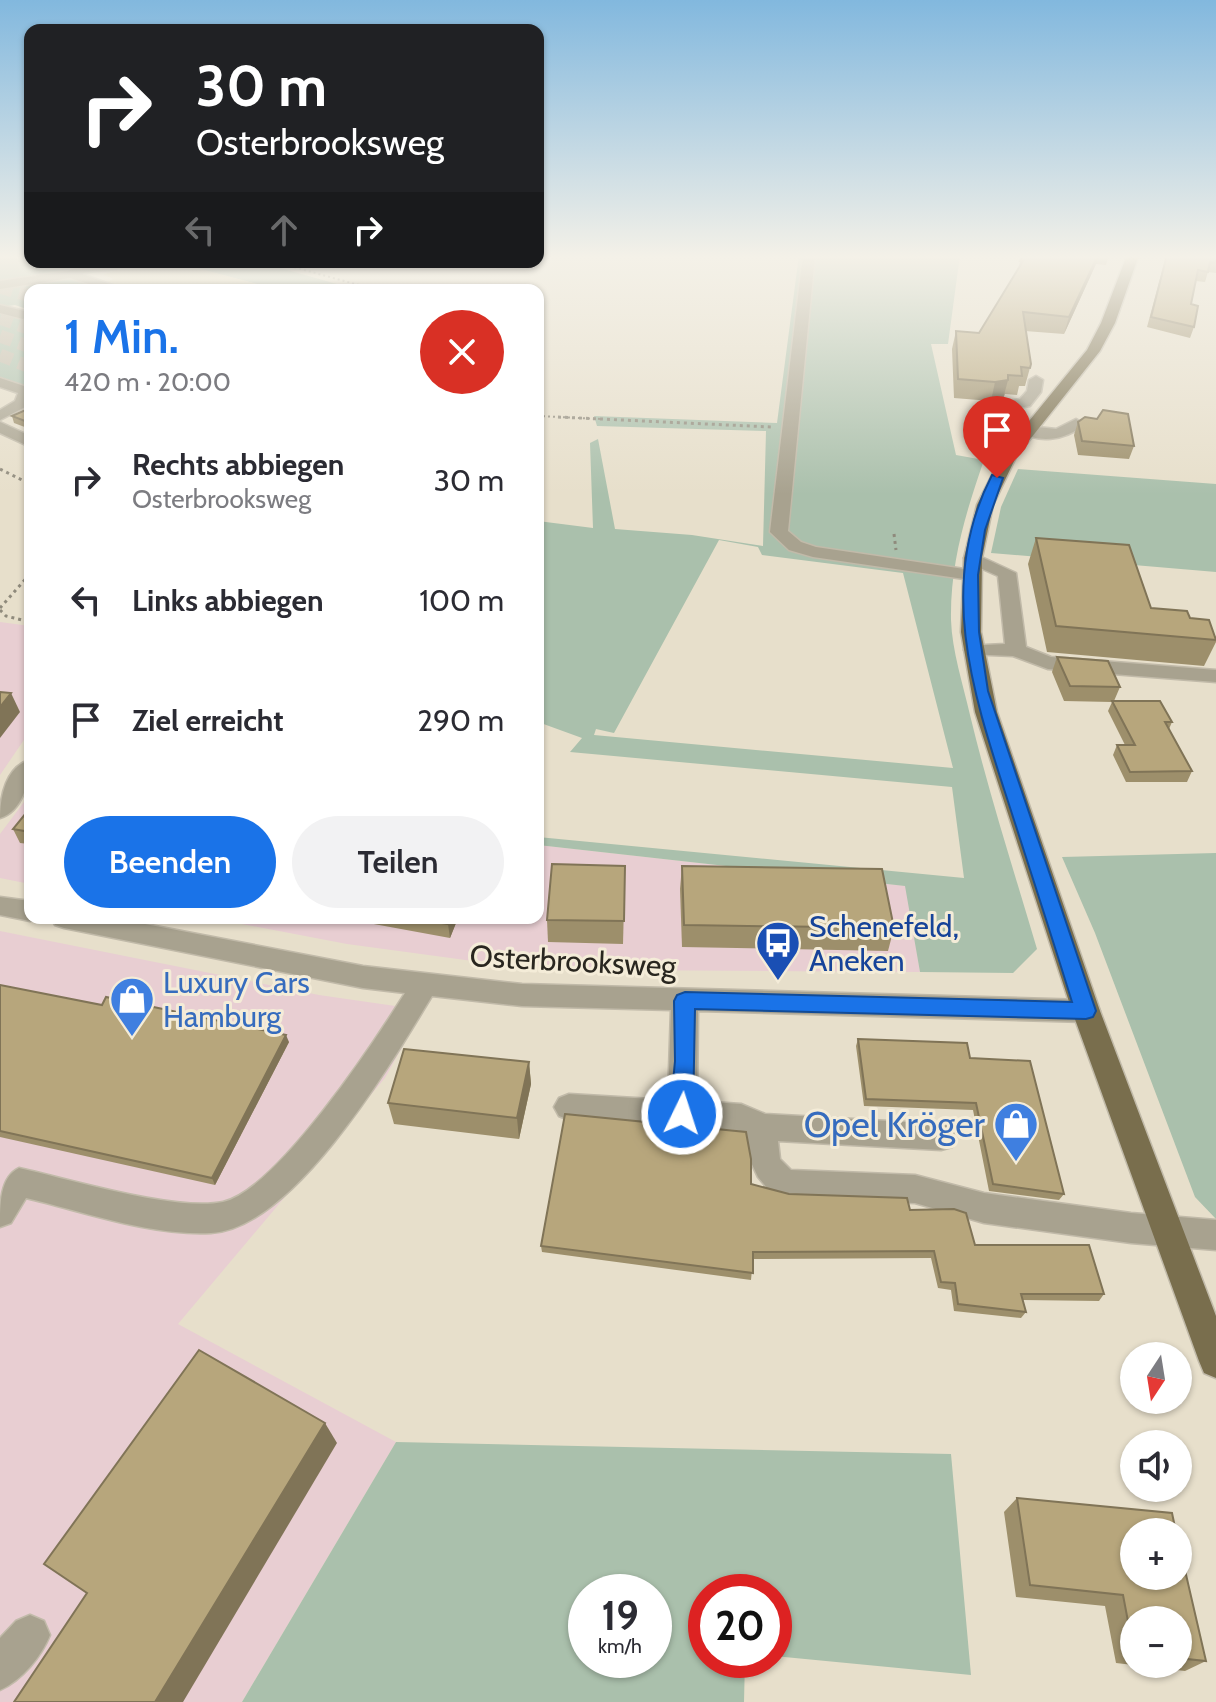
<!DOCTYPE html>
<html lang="de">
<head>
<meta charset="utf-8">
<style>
	body { margin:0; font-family:Cabin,sans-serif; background:#f2f2f3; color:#2b2b33; height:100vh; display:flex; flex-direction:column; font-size:30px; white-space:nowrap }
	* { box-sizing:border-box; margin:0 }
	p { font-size:26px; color:#7c7c81 }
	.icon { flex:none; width:44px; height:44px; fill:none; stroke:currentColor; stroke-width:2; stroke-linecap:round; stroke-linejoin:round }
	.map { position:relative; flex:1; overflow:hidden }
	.panel { position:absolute; left:24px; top:284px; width:520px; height:640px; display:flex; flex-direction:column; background:#fff; border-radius:16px; box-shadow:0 2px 6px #0004 }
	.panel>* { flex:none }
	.hud { position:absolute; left:24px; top:24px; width:520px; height:244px; border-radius:16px; box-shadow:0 2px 6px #0004; background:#202124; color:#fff; overflow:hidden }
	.needle { width:52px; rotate:192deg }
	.buttons { position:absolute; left:1120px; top:1342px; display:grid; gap:16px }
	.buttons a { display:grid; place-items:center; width:72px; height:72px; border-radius:50%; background:#fff; box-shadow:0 2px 6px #0004; font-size:40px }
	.speed { position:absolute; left:568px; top:1574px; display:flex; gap:16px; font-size:40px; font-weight:700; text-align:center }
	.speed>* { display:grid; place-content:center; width:104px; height:104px; border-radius:50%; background:#fff; box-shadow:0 2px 6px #0004; line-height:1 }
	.speed small { font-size:20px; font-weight:400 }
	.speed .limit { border:12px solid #d22; background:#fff; color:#111 }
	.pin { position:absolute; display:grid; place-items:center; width:68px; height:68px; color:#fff; margin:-82px -34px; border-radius:50% 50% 50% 0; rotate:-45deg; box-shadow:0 0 8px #0007 }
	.pin .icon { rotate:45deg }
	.me { position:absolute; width:88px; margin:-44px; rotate:4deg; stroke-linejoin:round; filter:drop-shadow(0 0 6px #0008) }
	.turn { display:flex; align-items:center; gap:28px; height:168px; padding:0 40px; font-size:36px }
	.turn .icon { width:104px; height:104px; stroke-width:2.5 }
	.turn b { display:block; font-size:56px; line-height:68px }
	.lanes { display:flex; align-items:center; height:76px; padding:0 40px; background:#0003; justify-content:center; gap:40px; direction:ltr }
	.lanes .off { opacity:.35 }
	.round { display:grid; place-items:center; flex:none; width:84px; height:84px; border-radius:42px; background:#f2f2f3 }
	.headline { display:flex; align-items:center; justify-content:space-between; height:136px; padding:0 40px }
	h1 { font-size:48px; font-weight:600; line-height:60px; color:#1a73e8 }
	.cta { display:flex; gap:16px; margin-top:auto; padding:16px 40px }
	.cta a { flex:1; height:92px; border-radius:48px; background:#1a73e8; color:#fff; font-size:32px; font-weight:600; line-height:92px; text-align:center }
	.cta a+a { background:#f2f2f3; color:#2b2b33 }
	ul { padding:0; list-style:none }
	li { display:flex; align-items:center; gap:24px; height:120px; padding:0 40px }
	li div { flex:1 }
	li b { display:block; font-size:30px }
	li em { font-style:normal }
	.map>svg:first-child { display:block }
	.industrial { fill:#e8ced2 }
	.green { fill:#aac0ac; fill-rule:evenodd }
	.sand { fill:#e0d6b1 }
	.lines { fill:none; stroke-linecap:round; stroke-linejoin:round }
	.minor-tunnel { stroke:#c1baa9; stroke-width:13; stroke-dasharray:13 7; stroke-linecap:butt }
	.minor-casing { stroke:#c1baa9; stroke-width:3 }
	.major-casing { stroke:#c1baa9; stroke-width:3 }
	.path-far1 { stroke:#8f8a7c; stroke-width:2; stroke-dasharray:2 3; stroke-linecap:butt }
	.path { stroke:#8f8a7c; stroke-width:3; stroke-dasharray:3 4; stroke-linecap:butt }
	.minor { fill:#a8a28f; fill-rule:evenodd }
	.major { fill:#796e4d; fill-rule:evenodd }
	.wall { fill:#9d8f6b; fill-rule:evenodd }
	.shaded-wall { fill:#807457 }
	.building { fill:#b7a67c; stroke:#807457; stroke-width:2 }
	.route { fill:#1a73e8; stroke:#114b97; stroke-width:2 }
	.labels { text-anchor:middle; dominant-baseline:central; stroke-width:6; stroke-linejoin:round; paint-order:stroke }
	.transit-label { font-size:30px; fill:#164399; stroke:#f4ecd8; text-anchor:start }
	.street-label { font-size:30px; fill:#29261f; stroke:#f4ecd8 }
	.shop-label { font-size:30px; fill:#366cbe; stroke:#f4ecd8; text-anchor:start }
	.near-shop-label { font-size:36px; fill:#366cbe; stroke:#f4ecd8; text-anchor:end }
</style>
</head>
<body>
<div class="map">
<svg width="1216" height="1702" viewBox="0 0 1216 1702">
	<rect width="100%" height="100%" fill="#e7dfcb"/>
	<g class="industrial">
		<polygon points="0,622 30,626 30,731 0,775"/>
		<polygon points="30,794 30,884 0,878 0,834"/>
		<polygon points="538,845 906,886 920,972 615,970 495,964 347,944 210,918 538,918"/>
		<polygon points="0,931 319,995 423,1010 385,1078 178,1324 396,1442 242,1702 0,1702"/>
	</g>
	<g class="green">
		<polygon points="0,255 30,255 30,262 62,262 78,267 60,274 0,283"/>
		<path d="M799,255h161l-12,89h-17l25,111 28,5c-18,52 -34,103 -33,160 1,31 12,64 19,95 19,79 44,156 67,234l-24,24 -93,-1 -15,-86 -367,-41v-8l426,41 -12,-91 -382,-35 12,-14 -44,-16v-201l55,7 -3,-85 8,-4 17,90 77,6 71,11 3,-115 -169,-5 -3,-10 183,7zM719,540l39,7 4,8 141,18 50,195 -359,-33 2,-6 18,4z"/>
		<polygon points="174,262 259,262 358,290 279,290"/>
		<polygon points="62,277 110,290 30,290 30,310 15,305 0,307 0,286"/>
		<polygon points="0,313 19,319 30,315 30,388 0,377"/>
		<polygon points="1018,469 1216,484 1216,572 991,553 1001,507"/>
		<polygon points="1216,853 1216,1219 1195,1197 1095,933 1062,857"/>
		<path d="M396,1442l555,12 20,221 -197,-19v-64h-68v68h39l-1,42h-502zM586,1592h68v68h-68z"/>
	</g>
	<polygon class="sand" points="137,262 174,262 279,290 133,290 107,282 114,279 103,275"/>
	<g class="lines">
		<g class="minor-tunnel">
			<polyline points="0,287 30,296"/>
			<polyline points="0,318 30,329"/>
			<polyline points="0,336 30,347"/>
			<polyline points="0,355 30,367"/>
		</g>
		<g class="minor-casing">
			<g id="minor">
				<polygon points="803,255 815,255 788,531 801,542 816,547 971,570 980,575 977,579 971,580 813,557 789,550 770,532"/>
				<path d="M77,262l30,3 25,-3c-17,12 -33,5 -50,12l44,16h-18l-38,-12 -70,11v-8l68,-10 14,-6z"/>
				<polygon points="0,305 28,312 29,315 23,319 0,313"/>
				<polygon points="1036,376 1043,380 1041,392 1030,406 1001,411 996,421 986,421 984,418 990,404 1020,399 1027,391 1029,380"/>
				<polygon points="0,378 30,388 27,406 0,420 0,410 15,401 18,393 0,387"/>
				<path d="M1076,419l8,5 -3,3c-17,13 -43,17 -61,4l8,-5 28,3z"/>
				<polygon points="0,422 30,436 30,447 0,433"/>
				<polygon points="973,553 1016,573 1026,647 1051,657 1216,670 1216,682 1048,669 1013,656 967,654 964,650 967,646 1005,644 998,576 967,562 964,558"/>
				<path d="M30,760c0,20 -7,51 -30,58 0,-21 6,-52 30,-58z"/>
				<polygon points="0,897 30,901 30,918 38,918 30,921 0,915"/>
				<path d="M51,918h63l249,48 159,18 564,16 10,3 4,8 -4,8 -10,3 -388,-11 -1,90 44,3 24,10 176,10 11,3 4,10 -4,10 -11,3 -163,-9 2,18 11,11 124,5 69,18 147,20 85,7v30l-85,-7 -147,-20 -69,-20 -128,-5 -19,-9 -10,-12 -8,-17 -3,-26 -9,-4 -169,-10 -10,-4 -5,-9 5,-9 10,-4 99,6 3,-90 -149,-4 -90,-10c-40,66 -138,233 -221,237 -61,3 -126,-21 -185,-35l-15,25 -11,4c0,-23 0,-50 19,-59 50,11 157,44 204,34 54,-12 152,-161 182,-209l-42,-5 -299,-60 -9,-3z"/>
				<path d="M30,1615l14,6 6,14c-9,22 -28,45 -50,55v-52l16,-17z"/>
			</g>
		</g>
		<g class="major-casing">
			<polygon id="major" points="1127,255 1139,255 1115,323 1100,351 1016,457 993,505 982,558 981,632 997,712 1100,1011 1216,1316 1216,1378 1204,1373 1199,1361 1072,1011 975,712 961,632 964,558 977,505 1003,453 1087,350 1101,323"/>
		</g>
		<g class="path-far1">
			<polyline points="275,262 377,290"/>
			<polyline points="538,357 543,357 538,378"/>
			<polyline points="538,416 601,419"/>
		</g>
		<g class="path">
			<polyline points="558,417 771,427"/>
			<polyline points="0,469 30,484"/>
			<polyline points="894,534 896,550"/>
			<polyline points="0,608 30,574"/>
			<polyline points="0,610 6,616 30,622"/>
		</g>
		<use href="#minor" class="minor"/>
		<use href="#major" class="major"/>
	</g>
	<g class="wall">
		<polygon points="1023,255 1109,255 1106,265 1096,264 1064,334 1025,331 1031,364 1025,386 1019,386 1017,395 1005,394 1003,399 991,401 954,398 952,349 956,331 979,333 1018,270 1020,261"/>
		<polygon points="1160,255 1216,255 1216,273 1208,272 1205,282 1196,281 1191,304 1194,327 1190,338 1147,327 1166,256"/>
		<polygon points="30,408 30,429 14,423 12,416"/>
		<polygon points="1078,422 1134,446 1129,459 1078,455 1074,435"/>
		<polygon points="1036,538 1151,608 1190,618 1216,637 1216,642 1204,666 1047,652 1028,564"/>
		<polygon points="1057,657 1120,687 1114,701 1172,722 1169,729 1192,771 1187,782 1126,782 1113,755 1117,745 1125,745 1108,711 1112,702 1064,701 1052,672"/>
		<polygon points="30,808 30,853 27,847 29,844 20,843 13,829"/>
		<polygon points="625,866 623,944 548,942 547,920"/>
		<polygon points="682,866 894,928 888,951 682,947 680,889"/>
		<polygon points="341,918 458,918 450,938"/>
		<polygon points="0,985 102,1005 289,1042 215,1185 0,1137"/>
		<polygon points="858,1039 970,1058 1064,1194 1059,1200 989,1191 973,1110 864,1106 856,1046"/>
		<polygon points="529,1062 531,1084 519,1139 394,1124 388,1103"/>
		<polygon points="751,1184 789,1194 910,1210 975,1245 1104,1294 1099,1301 1023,1300 1026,1312 1021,1318 954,1311 951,1290 938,1288 931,1258 753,1259 751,1280 542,1252 541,1246"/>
		<path d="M1017,1498l155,15 4,19h-42v44h44v-36l28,121 -21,10 -69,-8 -11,-57 -89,-9 -12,-85zM1134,1620h44v44h-44z"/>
	</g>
	<g class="shaded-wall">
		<polygon points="1098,255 1099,255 1096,264 1064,334 1069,317"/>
		<polygon points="1008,380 1003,399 991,401 995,382"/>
		<polygon points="11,693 20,712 0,738 0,707"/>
		<polygon points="450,918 458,918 450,938 448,924"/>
		<polygon points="286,1035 289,1042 215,1185 212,1178"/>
		<polygon points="529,1062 531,1084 519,1139 517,1118"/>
		<polygon points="325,1423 337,1443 183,1702 155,1702"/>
	</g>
	<g class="building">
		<polygon points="1023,255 1098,255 1069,317 1023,312 1031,364 1030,368 1021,367 1022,376 1008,375 1008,380 995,382 958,379 956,331 979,333 1023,261 1020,261"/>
		<polygon points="1167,255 1216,255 1216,263 1210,262 1208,272 1198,270 1191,304 1198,306 1194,327 1151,317"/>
		<polygon points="30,408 30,423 12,416"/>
		<polygon points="1103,410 1128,414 1134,446 1082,441 1078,422 1085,417 1097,419"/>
		<polygon points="1036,538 1129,545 1151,608 1187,611 1190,618 1209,620 1216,640 1056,626"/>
		<polygon points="1057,657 1108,661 1120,687 1070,686"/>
		<polygon points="0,692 11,693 0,707"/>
		<polygon points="1112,701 1160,701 1172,722 1165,722 1192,771 1130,772 1117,745 1135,745"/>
		<polygon points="30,808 30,832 13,829"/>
		<polygon points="552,864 625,866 624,921 547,920"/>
		<polygon points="682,866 882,869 894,928 684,925"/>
		<polygon points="413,918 450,918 448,924"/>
		<polygon points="0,985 102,1005 106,997 286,1035 212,1178 0,1131"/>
		<polygon points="858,1039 967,1043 970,1058 1030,1061 1064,1194 993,1184 976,1103 866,1099"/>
		<polygon points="404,1049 529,1062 517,1118 388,1103"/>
		<polygon points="565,1114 746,1132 751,1159 751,1184 789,1194 907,1198 910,1210 954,1209 966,1213 975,1245 1089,1245 1104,1294 1021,1294 1026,1312 958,1304 955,1283 941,1282 934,1251 753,1252 753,1273 541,1246"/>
		<polygon points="199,1350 325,1423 155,1702 14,1702 87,1593 44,1564"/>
		<polygon points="1017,1498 1172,1513 1176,1532 1134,1532 1134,1576 1178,1576 1178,1540 1206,1661 1178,1658 1178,1620 1134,1620 1134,1653 1123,1595 1030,1585"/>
	</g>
	<linearGradient id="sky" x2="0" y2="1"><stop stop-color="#82b8de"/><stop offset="0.52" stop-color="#f4f1e8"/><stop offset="1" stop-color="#f4f1e8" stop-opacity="0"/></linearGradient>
	<rect width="1216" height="494" fill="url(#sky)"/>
	<path class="route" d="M992,475l11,3 -18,52 -7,45 1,57 9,59 108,320 -3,6 -7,2 -391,-10 -2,105 -3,7 -8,3 -8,-3 -4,-7 5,-53 -1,-60 3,-6 8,-3 387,10c-19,-62 -39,-123 -59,-185 -36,-112 -80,-228 -21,-342z"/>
	<defs>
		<g id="bus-pin" transform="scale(2.3)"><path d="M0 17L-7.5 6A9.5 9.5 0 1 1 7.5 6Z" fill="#1a4fb4" stroke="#f4ecd8"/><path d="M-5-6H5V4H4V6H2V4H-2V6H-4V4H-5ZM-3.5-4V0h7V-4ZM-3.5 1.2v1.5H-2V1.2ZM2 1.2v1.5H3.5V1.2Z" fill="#fff"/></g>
		<g id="shop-pin" transform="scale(2.3)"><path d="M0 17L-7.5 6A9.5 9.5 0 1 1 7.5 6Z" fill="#3f7fe0" stroke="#f4ecd8"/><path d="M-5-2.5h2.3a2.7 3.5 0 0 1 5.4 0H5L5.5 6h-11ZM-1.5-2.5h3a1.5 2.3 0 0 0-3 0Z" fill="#fff"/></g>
	</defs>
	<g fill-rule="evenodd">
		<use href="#bus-pin" x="778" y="943"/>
		<use href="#shop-pin" x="132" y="999"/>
		<use href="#shop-pin" x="1016" y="1124"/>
	</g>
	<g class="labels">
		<g class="transit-label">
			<text x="809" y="926">Schenefeld,<tspan x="809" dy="34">Aneken</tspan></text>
		</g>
		<g class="street-label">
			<text transform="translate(573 961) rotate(3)">Osterbrooksweg</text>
		</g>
		<g class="shop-label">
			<text x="163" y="982">Luxury Cars<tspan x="163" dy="34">Hamburg</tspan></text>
		</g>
		<g class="near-shop-label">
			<text x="985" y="1124">Opel Kröger</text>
		</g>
	</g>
</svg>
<div class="buttons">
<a><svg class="needle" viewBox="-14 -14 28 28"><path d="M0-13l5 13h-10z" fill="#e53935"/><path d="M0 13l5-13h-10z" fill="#7c7c81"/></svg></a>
<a><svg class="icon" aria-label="sound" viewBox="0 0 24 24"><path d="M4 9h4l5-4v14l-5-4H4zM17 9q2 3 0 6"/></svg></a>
<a>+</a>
<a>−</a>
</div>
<div class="speed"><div>19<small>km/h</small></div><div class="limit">20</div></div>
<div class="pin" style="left:997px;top:478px;background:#d93025"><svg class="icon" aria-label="arrive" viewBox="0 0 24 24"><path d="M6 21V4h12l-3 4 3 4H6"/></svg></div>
<svg class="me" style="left:682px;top:1114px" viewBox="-20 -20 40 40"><circle r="17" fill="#1a73e8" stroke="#fff" stroke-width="3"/><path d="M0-11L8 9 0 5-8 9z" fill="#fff"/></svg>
<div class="hud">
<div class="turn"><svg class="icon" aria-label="right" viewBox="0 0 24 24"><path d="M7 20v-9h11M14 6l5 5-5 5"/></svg><div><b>30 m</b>Osterbrooksweg</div></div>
<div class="lanes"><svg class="icon off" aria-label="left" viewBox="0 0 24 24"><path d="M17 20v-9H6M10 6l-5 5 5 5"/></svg><svg class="icon off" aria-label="ahead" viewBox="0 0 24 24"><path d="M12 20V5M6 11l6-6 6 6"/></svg><svg class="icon" aria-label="right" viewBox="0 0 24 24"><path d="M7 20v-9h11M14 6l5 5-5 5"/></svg></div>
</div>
<section class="panel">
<div class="headline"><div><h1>1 Min.</h1><p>420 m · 20:00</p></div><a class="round" style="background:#d93025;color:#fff"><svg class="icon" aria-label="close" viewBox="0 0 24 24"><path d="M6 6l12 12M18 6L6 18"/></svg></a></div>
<ul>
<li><svg class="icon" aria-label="right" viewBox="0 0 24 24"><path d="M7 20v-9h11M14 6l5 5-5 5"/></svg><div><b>Rechts abbiegen</b><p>Osterbrooksweg</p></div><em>30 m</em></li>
<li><svg class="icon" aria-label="left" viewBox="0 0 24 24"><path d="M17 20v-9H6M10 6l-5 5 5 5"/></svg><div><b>Links abbiegen</b></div><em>100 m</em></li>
<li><svg class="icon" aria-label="arrive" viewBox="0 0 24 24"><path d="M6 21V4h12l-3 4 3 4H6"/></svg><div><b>Ziel erreicht</b></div><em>290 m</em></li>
</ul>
<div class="cta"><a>Beenden</a><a>Teilen</a></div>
</section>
</div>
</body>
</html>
